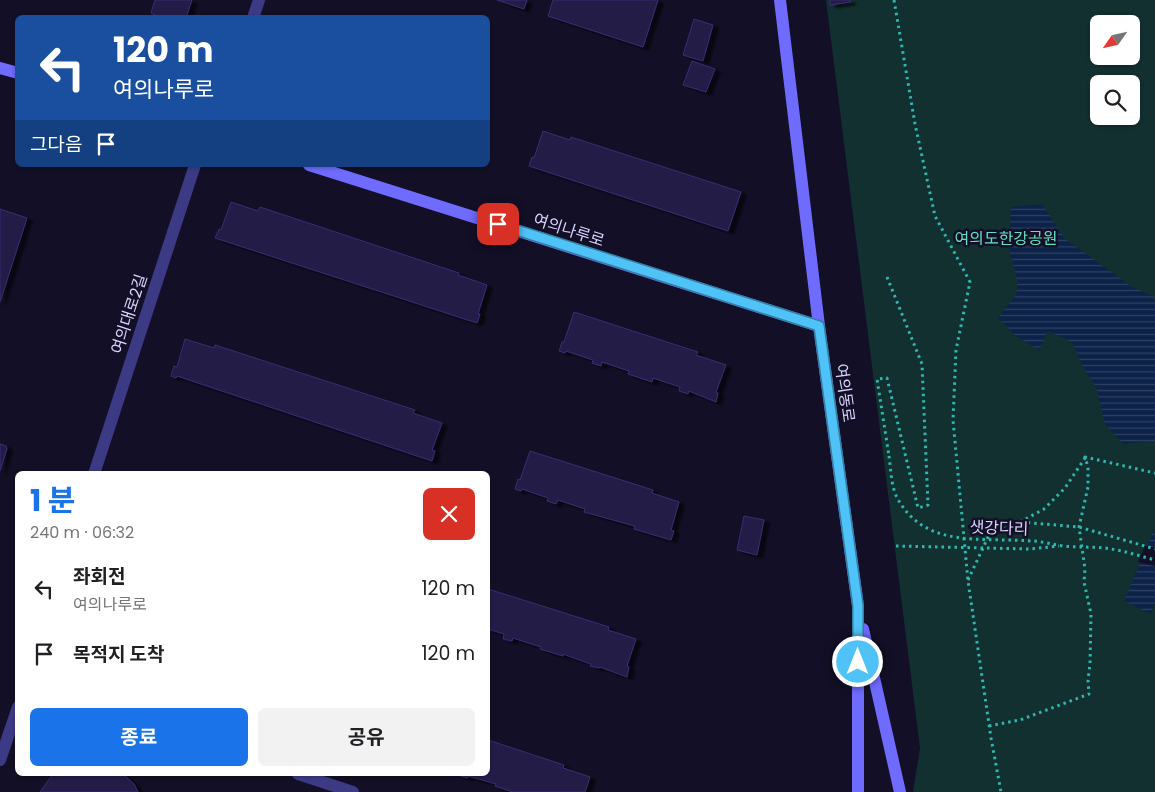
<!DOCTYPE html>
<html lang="ko">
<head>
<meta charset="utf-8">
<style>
	body { margin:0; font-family:Poppins,"Noto Sans KR",sans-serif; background:#f2f2f2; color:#202124; height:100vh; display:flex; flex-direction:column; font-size:19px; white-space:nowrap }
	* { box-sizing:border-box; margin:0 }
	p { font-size:16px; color:#757577 }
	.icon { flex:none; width:28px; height:28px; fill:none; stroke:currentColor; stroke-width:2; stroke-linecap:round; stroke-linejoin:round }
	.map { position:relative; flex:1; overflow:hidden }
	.panel { position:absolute; left:15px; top:471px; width:475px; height:305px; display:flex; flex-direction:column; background:#fff; border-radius:8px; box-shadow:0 1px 4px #0004 }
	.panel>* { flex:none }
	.top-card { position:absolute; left:15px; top:15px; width:475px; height:152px; border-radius:8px; box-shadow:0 1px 4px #0004; background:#1a4fa0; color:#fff; overflow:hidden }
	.needle { width:32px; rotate:236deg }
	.fabs { position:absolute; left:1090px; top:15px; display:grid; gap:10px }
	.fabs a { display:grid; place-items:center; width:50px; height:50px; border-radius:8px; background:#fff; box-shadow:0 1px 4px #0004; font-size:25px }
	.pin { position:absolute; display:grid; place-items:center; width:42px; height:42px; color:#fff; margin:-21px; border-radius:10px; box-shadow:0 2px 8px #0006 }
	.me { position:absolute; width:55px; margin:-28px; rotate:0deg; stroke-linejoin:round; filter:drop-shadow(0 0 4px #0008) }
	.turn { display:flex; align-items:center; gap:18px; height:105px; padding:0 15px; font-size:22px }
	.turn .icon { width:65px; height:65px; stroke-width:2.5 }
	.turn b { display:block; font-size:35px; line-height:42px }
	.then { display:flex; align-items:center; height:48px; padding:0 15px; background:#0003; gap:10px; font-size:19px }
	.round { display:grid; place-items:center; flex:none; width:52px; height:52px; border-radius:8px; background:#f2f2f2 }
	.head { display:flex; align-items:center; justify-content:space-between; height:85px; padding:0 15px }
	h1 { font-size:30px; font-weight:700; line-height:38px; color:#1a73e8 }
	.primary-button { display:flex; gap:10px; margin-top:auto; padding:10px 15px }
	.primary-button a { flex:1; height:58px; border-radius:8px; background:#1a73e8; color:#fff; font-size:20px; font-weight:700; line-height:58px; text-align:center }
	.primary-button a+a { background:#f2f2f2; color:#202124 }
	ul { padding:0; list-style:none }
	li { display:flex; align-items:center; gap:15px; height:65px; padding:0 15px }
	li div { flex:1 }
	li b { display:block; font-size:19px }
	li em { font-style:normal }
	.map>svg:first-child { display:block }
	.green { fill:#12302f; fill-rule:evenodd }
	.water { fill:url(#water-rules) }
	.pier { fill:#130f26 }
	.building { fill:#241b47; stroke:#3b2d73; filter:url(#shadow) }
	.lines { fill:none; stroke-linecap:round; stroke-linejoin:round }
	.path { stroke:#2fb8b0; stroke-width:3; stroke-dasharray:2.5 4; stroke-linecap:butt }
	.street { stroke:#3d3a85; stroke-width:12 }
	.secondary { stroke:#6f6bff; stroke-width:12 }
	.path-bridge { stroke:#2fb8b0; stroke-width:3; stroke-dasharray:2.5 4; stroke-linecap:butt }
	.route-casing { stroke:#337fa1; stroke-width:12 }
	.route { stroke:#4fc3f7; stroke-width:9 }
	.labels { text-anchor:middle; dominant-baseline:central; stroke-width:5; stroke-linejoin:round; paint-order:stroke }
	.street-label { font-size:16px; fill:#d9d4ff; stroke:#130f26 }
	.park-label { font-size:16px; fill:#5fe0c0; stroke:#130f26 }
</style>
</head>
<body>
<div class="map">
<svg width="1155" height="792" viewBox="0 0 1155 792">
	<defs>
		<pattern id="water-rules" width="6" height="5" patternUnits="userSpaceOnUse" patternTransform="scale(1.25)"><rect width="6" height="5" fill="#0c2248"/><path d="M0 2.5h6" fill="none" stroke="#2f4163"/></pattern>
		<filter id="shadow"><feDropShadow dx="5.5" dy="3" stdDeviation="1" flood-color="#0009"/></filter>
	</defs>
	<rect width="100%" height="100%" fill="#130f26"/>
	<path class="green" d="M826,0h329v792h-242l7,-44zM1099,24h32v32h-32zM1099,84h32v32h-32z"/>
	<g class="water">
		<polygon points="1042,204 1064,238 1132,287 1155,297 1155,441 1123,444 1105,424 1097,389 1083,367 1072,342 1048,331 1039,350 1016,336 998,318 1016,295 1018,282 1009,250 1011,207"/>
		<polygon points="1155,528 1155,603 1151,614 1124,601"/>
	</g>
	<polygon class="pier" points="1145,546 1155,547 1155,566 1138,562"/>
	<g class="building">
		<polygon points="155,0 192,0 186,18 163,18 151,13"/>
		<polygon points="497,0 527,0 524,9"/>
		<polygon points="553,0 658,0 643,47 548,16"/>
		<polygon points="830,0 850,0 850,2 830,5"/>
		<polygon points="694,19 713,25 703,61 683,55"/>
		<polygon points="692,61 715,69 706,92 683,85"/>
		<polygon points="543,131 570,140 571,137 741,192 728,231 529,166 532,157 534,158"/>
		<polygon points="231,202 258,211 260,207 459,273 458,275 487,285 478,314 480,314 477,323 215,238 219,229 221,230"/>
		<polygon points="0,209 27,218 0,302"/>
		<polygon points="574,312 698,352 696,355 726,365 716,392 718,393 716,402 689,391 688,394 679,391 680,387 653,378 652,382 628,374 629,371 602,362 601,366 592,363 593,360 566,351 565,353 559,351 562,342 564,342"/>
		<polygon points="185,339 214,348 215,345 415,410 413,413 442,423 432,450 435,451 432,461 177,376 176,378 171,376 174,366 177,367"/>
		<polygon points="0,444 6,446 7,449 0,471"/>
		<polygon points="530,451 653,490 652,493 679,502 671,530 674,531 671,540 634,529 635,526 584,512 585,509 558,500 556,504 547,501 548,498 522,489 521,491 515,489 518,479 520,480"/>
		<polygon points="744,516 764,520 757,555 737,550"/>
		<polygon points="488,589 609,627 608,630 636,639 627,666 629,667 627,677 600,667 599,668 590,666 591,664 563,654 563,656 540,649 541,647 513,638 512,641 503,639 504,634 488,629"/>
		<polygon points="488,740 564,765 563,768 590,777 585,792 513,792 495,786 496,784 468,776 467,778 458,775 488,774"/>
		<polygon points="53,774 123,774 134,784 138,792 40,792"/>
	</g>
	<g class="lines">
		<g class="path">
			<polyline points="894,0 915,124 935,216 970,282 956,350 953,420 968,581 991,738 1001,792"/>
			<polyline points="887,277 922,364 928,505 918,508 887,378 877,379 889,456"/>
			<polyline points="1020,522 1044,509 1065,488 1085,458"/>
			<polyline points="968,580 989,535 1020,522 1079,527 1155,549"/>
			<polyline points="989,726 1020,720 1089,694 1088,680 1090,664 1091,614 1084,582 1085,569 1079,527 1088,487 1088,467 1085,457 1155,473"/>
		</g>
		<g class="street">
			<polyline points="253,18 259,0"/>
			<polyline points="94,474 195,165"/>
			<polyline points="0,760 18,707"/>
			<polyline points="298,774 353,792"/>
		</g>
		<g class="secondary">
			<polyline points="780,0 819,326 858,606 858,792"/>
			<polyline points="0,68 18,73"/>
			<polyline points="309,165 819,326"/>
			<polyline points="863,629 900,792"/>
		</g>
		<g class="path-bridge">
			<path d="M889,456c2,14 2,33 10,45 28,48 85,36 132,40 11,0 22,4 34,5 15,2 31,0 46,3 14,2 29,7 44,11"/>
			<polyline points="896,546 1030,549 1059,546"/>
		</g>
	</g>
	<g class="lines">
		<g class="route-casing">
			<polyline id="route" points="498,224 819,326 858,606 858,662"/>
		</g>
		<use href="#route" class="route"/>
	</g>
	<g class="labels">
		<g class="street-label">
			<text transform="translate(569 230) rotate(18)">여의나루로</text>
			<text transform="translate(129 314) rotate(-72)">여의대로2길</text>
			<text transform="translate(845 393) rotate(82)">여의동로</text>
			<text transform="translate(999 528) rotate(2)">샛강다리</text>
		</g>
		<g class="park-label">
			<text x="1006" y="238">여의도한강공원</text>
		</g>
	</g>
</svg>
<div class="fabs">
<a><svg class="needle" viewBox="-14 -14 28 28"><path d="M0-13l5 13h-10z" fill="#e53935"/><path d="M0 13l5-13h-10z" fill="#757577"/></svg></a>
<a><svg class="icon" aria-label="search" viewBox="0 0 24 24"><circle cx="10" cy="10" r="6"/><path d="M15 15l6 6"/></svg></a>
</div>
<div class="pin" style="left:498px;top:224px;background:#d93025"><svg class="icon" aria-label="arrive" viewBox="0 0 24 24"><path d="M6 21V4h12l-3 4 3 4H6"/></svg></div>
<svg class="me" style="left:858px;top:662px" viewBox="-20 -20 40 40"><circle r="17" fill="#4fc3f7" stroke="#fff" stroke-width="3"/><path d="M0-11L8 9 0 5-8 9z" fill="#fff"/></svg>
<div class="top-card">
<div class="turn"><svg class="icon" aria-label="left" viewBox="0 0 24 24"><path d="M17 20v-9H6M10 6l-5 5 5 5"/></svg><div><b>120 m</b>여의나루로</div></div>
<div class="then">그다음<svg class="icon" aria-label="arrive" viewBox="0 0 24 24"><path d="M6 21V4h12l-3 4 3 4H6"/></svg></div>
</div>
<section class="panel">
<div class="head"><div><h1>1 분</h1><p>240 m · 06:32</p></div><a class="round" style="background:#d93025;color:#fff"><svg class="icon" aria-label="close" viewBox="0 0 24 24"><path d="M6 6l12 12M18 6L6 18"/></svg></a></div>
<ul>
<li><svg class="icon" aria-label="left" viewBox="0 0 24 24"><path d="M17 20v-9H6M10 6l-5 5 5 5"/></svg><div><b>좌회전</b><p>여의나루로</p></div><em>120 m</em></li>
<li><svg class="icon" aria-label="arrive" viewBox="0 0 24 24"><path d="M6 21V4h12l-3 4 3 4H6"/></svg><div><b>목적지 도착</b></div><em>120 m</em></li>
</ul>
<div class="primary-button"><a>종료</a><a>공유</a></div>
</section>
</div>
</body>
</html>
